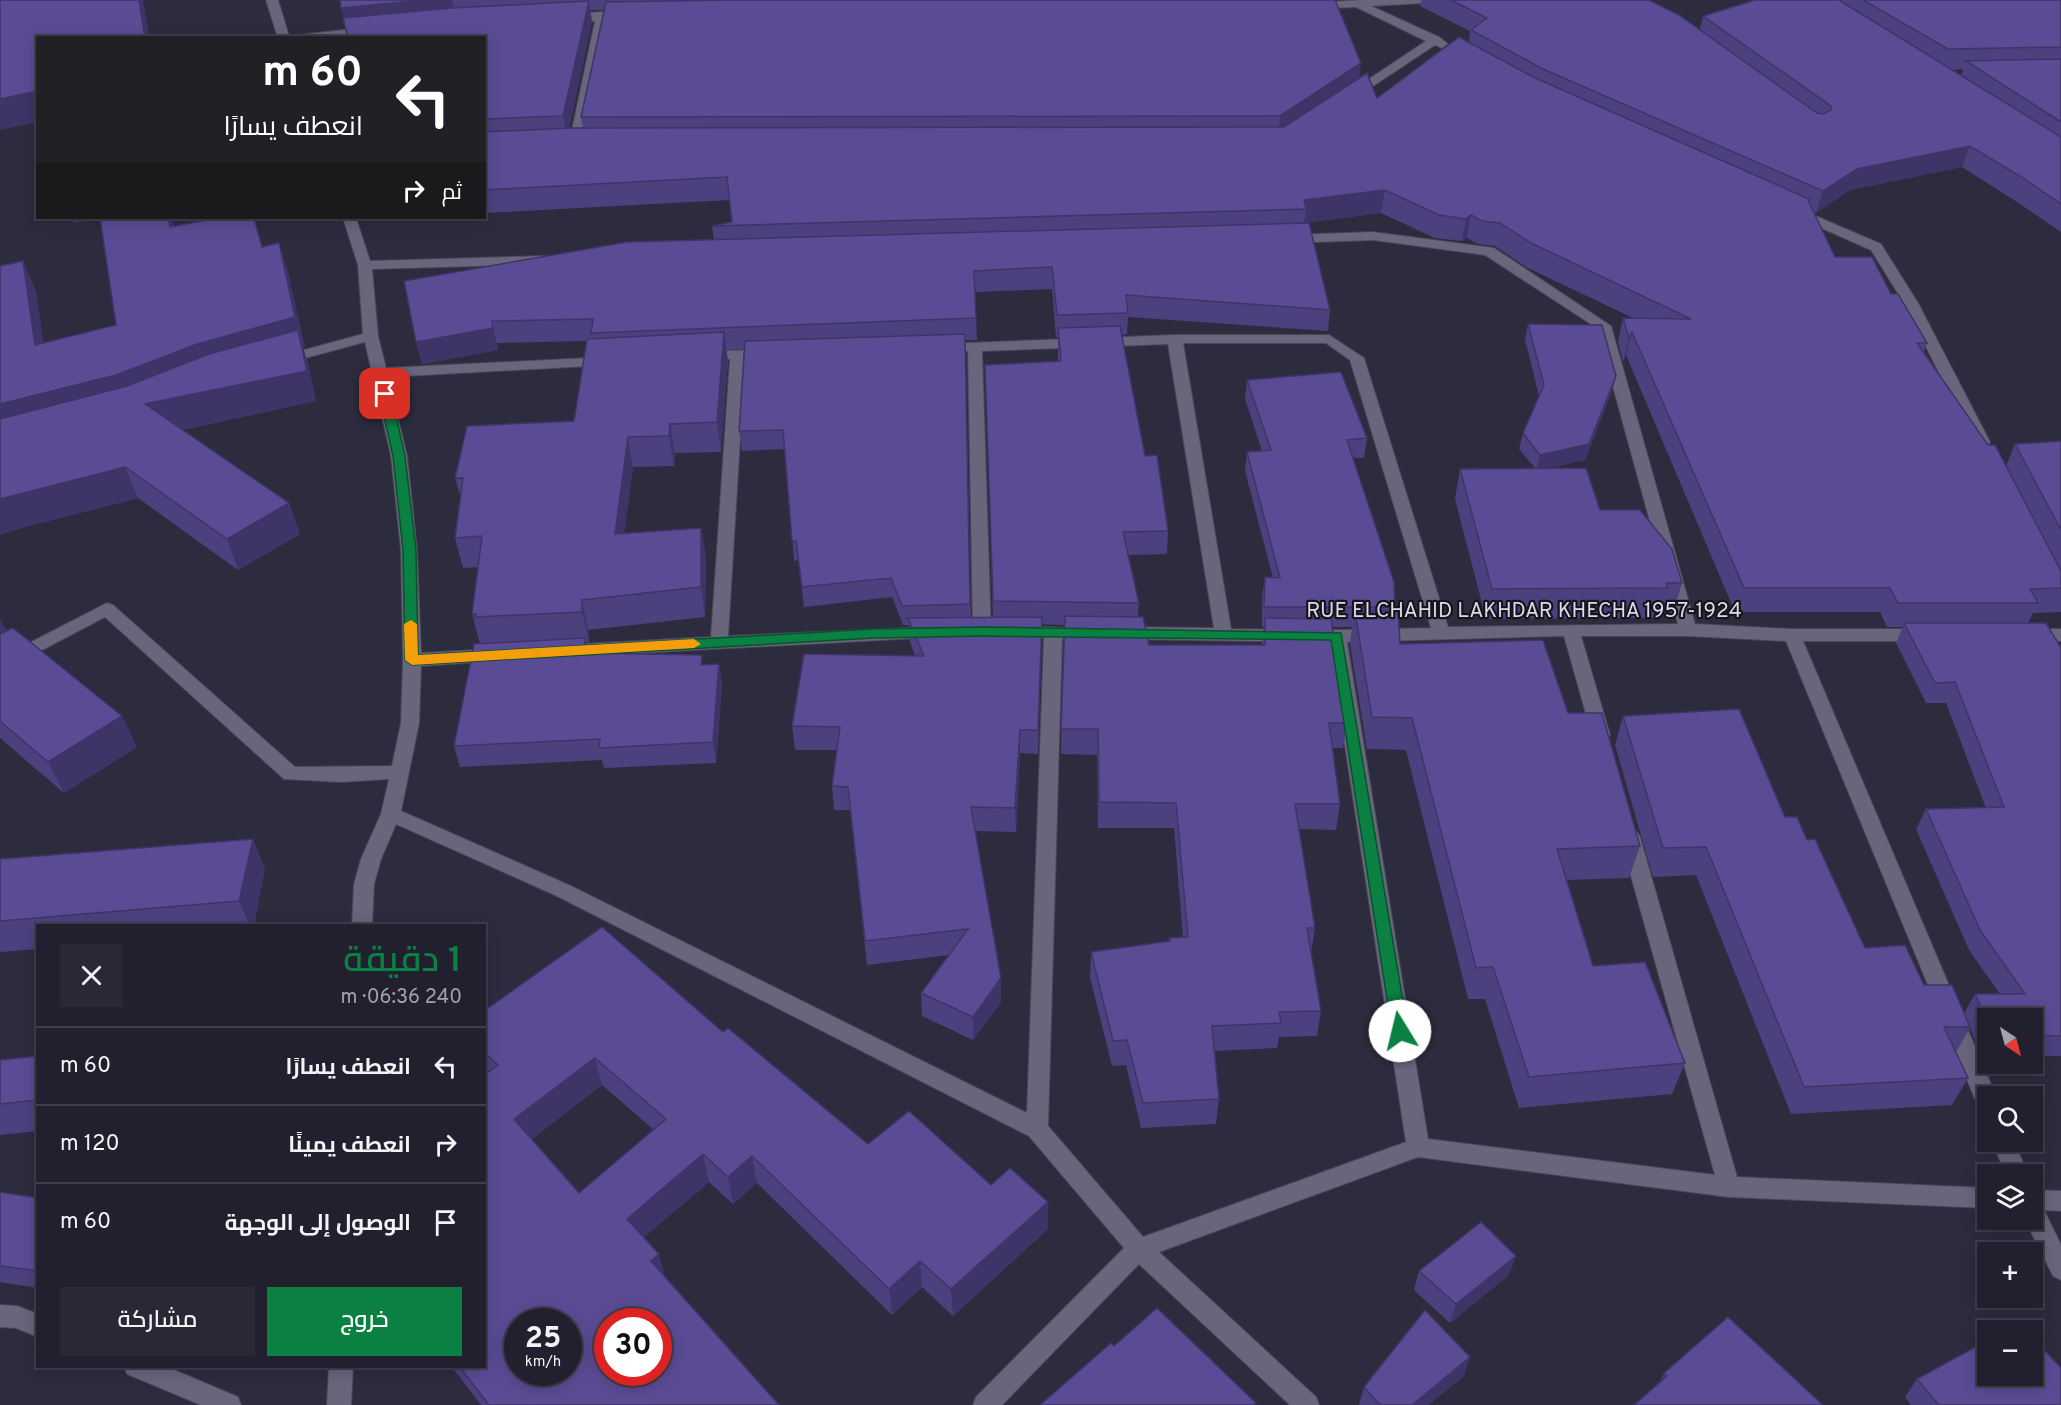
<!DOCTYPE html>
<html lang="ar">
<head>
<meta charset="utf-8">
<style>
	body { margin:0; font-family:Overpass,Cairo,sans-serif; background:#2a2836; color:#f1f3f6; direction:rtl; height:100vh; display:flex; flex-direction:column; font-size:22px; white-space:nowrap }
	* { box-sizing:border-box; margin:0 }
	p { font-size:20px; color:#a2a3aa }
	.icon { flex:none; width:33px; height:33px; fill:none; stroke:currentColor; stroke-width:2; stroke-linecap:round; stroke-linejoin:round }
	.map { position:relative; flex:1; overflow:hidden; direction:ltr }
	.details { position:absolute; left:36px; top:924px; width:450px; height:444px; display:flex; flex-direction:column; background:#22202e; border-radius:0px; box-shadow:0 3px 15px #0003,0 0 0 2px #3f3e4a; direction:rtl }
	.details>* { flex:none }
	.banner { position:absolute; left:36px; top:36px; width:450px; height:183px; border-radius:0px; box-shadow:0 3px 15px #0003,0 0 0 2px #3f3e4a; direction:rtl; background:#202124; color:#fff; overflow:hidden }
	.needle { width:39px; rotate:144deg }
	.buttons { position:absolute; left:1977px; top:1008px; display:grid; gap:12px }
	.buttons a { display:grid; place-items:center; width:66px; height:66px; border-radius:0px; background:#22202e; box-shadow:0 3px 15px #0003,0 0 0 2px #3f3e4a; font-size:30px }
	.speed { position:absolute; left:504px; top:1308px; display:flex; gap:12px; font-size:30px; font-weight:700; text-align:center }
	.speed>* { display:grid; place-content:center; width:78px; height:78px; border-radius:50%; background:#22202e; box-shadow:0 3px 15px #0003,0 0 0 2px #3f3e4a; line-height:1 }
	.speed small { font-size:15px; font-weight:400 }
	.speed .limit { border:9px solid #d22; background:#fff; color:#111 }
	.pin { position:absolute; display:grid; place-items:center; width:51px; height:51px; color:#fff; margin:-26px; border-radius:12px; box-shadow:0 3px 9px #0006 }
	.me { position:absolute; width:66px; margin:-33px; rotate:351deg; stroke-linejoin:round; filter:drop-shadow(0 0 4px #0008) }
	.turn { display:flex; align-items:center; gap:21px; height:126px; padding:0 24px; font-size:27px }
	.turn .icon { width:78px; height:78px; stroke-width:2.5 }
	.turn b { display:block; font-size:42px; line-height:51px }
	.then { display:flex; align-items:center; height:57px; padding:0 24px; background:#0003; gap:12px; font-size:22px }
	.round { display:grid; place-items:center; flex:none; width:63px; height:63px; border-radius:0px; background:#2a2836 }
	.headline { display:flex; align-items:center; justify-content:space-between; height:102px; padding:0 24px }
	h1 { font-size:36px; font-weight:600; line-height:45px; color:#0b8043 }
	.primary-button { display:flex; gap:12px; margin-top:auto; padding:12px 24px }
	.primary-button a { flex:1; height:69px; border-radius:0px; background:#0b8043; color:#fff; font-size:24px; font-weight:600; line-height:69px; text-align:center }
	.primary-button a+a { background:#2a2836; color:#f1f3f6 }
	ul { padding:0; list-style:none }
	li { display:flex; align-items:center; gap:18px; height:78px; padding:0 24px; border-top:2px solid #3f3e4a }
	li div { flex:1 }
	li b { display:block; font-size:22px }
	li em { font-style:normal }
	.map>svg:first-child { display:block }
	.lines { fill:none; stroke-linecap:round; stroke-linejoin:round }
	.minor-casing { stroke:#494757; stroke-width:2 }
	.minor { fill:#68657c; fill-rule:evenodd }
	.wall { fill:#4d407f; fill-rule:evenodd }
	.shaded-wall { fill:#3f3468 }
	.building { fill:#5a4b94; stroke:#3f3468; stroke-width:1.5; fill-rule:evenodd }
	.route { fill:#0b8043; stroke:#07532c; stroke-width:1.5 }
	.slow { fill:#f59e0b }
	.labels { text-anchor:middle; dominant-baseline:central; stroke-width:4.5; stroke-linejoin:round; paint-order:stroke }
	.street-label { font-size:21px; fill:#dcdae7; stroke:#16151d }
</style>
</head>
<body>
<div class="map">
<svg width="2061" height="1405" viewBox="0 0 2061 1405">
	<rect width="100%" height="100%" fill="#2d2b3e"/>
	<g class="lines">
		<g class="minor-casing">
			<g id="minor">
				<path d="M266,0h12l11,36 81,-9 6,4c-12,10 -80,7 -98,7z"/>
				<polygon points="1361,0 1431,0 1425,3 1371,6 1439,37 1448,44 1442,48 1435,45 1352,100 1348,99 1346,96 1348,93 1426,41 1356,7 1315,9 1309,6 1315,3"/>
				<polygon points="602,12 627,12 633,16 627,20 607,20 581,144 575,148 569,144 595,21 568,22 562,18 568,14"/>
				<polygon points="1797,208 1881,244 1918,303 1990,442 1988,445 1976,445 1974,442 1904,303 1871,250 1792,215 1790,212"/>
				<path d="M343,218h13l14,43 173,-5 7,4 -7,4 -171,5 6,67 8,32 222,-11 7,4 -7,4 -220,12 19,79 10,94 4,103 73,-4 6,2 3,4 -3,4 -6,2 -73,5 -2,57 -18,88 170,75 456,227 17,-475 -31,-2 -3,-4 3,-4 6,-2 74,3 3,4 -3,4 -31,2 -14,487 95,111 263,-95 -77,-500 -208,-3 -6,-2 -3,-4 3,-4 6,-2 93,1 -46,-284 -186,7 9,281 -3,4h-12l-3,-4 -5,-281 -27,1 -7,-4 7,-4 234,-9h154l35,23 84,269 230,-3 -81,-296 -112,-73 -112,-15 -85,3 -7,-4 7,-4 85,-3 121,16 117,78 84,298 97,5h132l6,2 3,4 -3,4 -6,2h-121l193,455h-8v17l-8,-2 -194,-470 -98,-5h-107l29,99 -3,5 -6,2 -6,-2 -3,-5 -28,-99 -217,6 81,497 287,36 -95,-338 3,-5 7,-2 7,2 3,5 97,340 251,11v20l-259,-11 -311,-40 -259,95 157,145 3,8h-29l-151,-141 -137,141h-29l3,-8 148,-149 -95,-112 -472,-240 -161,-72 -15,35 -7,25 -2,42h-20l2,-42 7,-25 20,-45 8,-35 -48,3 -57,-3 -179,-162 -105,55v-14l107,-55 6,2 182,162 97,-1 9,-43 2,-63 -2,-110 -10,-94 -26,-114 -82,22 -7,-4 2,-3 85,-23 -5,-69zM1183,343h143l24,17 81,268 -94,2 -106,-1z"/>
				<polygon points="767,349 772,350 774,353 772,356 745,358 728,636 931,627 937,629 940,633 937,637 564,657 558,655 555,651 558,647 564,645 711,637 730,359 704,360 697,356 704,352"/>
				<polygon points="2030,629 2061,629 2061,641 2024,639 2021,635 2024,631"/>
				<polygon points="1992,1142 2014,1142 2028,1174 2006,1174"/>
				<polygon points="2032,1190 2061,1191 2061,1211 2044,1210 2061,1245 2061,1280 2053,1276 2025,1220 2032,1220"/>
				<polygon points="0,1305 17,1306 38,1314 38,1337 16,1328 0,1327"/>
				<polygon points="124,1366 165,1366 238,1397 241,1405 201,1405 127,1374"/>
				<polygon points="329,1366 353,1366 351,1405 327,1405"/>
			</g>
		</g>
		<use href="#minor" class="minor"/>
	</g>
	<g class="wall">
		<path d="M340,0h995l24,78 18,20 92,-56 1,-11 -50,-25 1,-6h228l51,29 3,-13 52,-16h306v232l-47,-32 -52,-33 -112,23 -34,23 -3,-2 22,46 56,37 36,49 -3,9 64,93 18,21 9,-22 46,-3v171l-28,1 -5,10 33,25v408h-29v-38h-44v37h-7l-11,-27 -14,24 12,26 -16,27 -161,9 -95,-239 -43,2 -38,-132 8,-29 162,101 22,23 58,108 59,37 40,28 11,-19h25l-31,-44 -53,-121 10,-20 60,-1 -40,-105h-20l-30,-60 7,-16h-16l-7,-15h-145l-109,-257 -3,7 -5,-21 5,-23h10l-107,-51 -31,-21 -17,-2 -11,-6 -5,3 -27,-3 -54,-25 -77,10 26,87 -2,21 -200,-14 -1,17 -6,1 24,121 23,75 -1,23 -39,1 11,48 -1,14 11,28h113l2,-18h-2v-30l3,-20 8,1 -28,-107 2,-19 15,-1 -17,-52 2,-19 120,58 -3,20h-11l42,149 -1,4 6,33 168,69 72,133 -11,32 -62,2 26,86 92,97 -13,31 -153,14 -34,-109h-17l-62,-249 -39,-1 -17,-105 2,-17h-20l15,96 -4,25h-10l7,56 -4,26 -37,-1 16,99 -4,25 10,58 -4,25 -38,1 -2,11 -62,3 4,48 -3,25 -75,4 -15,-63 -14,1 -22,-89 1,-25 78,-11v-3h14l-9,-110h-76l-1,-73 -36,-1 3,-129 -22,-1 -4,130 -18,-1 -4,79 -41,-1 26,147v24l-28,38 -51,-24 -1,-23 28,-38 -82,10 -17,-155h-16l-2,-24 5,-36h-42l-3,-24 123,-70 -5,-14 -1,-17h-6l-11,-28 -88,10 -6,-47 -4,1 -9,-112 -43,2 -3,-20 5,-82 -18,1 2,11 -7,91 -46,1 -1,13 -41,1 -9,67 77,-6 5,29 -1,60 -117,13 1,12h-3l2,11 115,12 16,-1 3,21 -6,78 -112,5 -2,-8 -142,7 -6,-21 26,-102 -8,-30 6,-47 -15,1 -8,-30 6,-40 -6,-20 119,-57 13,-80 -90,2 1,7 -76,14 -6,-22 298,-102 -2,-14 20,-4 -2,-22 -246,13v-175l-140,-20zM590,10h14l-23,107 2,11h-14l23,-106zM1963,69l-2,6 -9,-5zM1052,289l4,48h2v24l-73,4 8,253h-22l-6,-278h12l-2,-48z"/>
		<polygon points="72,218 172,218 174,226 263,246 279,243 288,273 305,348 303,348 307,360 316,401 182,430 289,503 300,534 238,570 138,498 29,526 36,291 43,343 116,325 100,218 74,223"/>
		<polygon points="1528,324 1616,376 1612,391 1585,460 1547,468 1600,510 1682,583 1673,613 1660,613 1659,618 1486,619 1455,499 1460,469 1535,468 1519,449 1523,433 1539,396 1525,339"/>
		<polygon points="0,619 6,631 137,747 64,793 0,738"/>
		<polygon points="0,859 265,868 254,926 38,926 38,949 0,952"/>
		<path d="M484,1011l239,21 145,112 123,41 57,44 -95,87 -31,-29 -30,28 -135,-132 -24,21 -24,-22 -65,55 21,40 114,128h-298l-30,-39h33l3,-293 -3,-2zM602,1085l52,45 -75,63 -47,-54z"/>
		<polygon points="38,1056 38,1131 0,1135 0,1060"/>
		<polygon points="0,1192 38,1198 38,1288 0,1282"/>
		<polygon points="1419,1271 1509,1275 1450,1323 1414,1290"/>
		<polygon points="1664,1373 1823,1405 1660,1382"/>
		<polygon points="1464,1376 1428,1405 1359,1405 1364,1387"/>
		<polygon points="1917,1379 2061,1405 1911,1405 1905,1397"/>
	</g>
	<g class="shaded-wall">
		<polygon points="139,0 143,0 150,38 145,38"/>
		<polygon points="424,0 452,0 456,17 346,28 341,8"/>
		<polygon points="589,1 592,22 567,138 563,116"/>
		<polygon points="1361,63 1359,83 1278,137 1280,116"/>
		<polygon points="38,91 38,122 0,130 0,99"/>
		<polygon points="1970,146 1962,167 1850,190 1816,213 1823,191 1857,169"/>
		<polygon points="1385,190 1381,213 1304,223 1306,209 1304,200"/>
		<polygon points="1471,215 1467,238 1462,241 1466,219"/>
		<polygon points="72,218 102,218 74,223"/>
		<polygon points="168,218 172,218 180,257 170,227"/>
		<polygon points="279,243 288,273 305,348 303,348 307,360 316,401 157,435 145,404 302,348 0,439 0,404"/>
		<polygon points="23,261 36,291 48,375 35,345"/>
		<polygon points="492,321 498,350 422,364 416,342"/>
		<polygon points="724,332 728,361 721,452 717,422"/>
		<polygon points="1632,332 1626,355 1623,362 1629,338"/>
		<polygon points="1616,376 1612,391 1585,460 1536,471 1540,455"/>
		<polygon points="670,424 675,453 674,466 669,436"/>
		<polygon points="628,437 633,467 620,564 615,534"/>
		<polygon points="125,467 138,498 29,526 0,535 0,499"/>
		<polygon points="289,503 300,534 238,570 227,539"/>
		<polygon points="701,528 706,557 705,617 701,587"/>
		<polygon points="582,600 588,630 589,642 582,612"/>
		<polygon points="1042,617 1042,641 1038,754 1038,730"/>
		<polygon points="0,619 15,648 0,655"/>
		<polygon points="585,638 589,659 585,653"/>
		<polygon points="719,664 722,685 716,763 713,742"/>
		<polygon points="122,716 137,747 64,793 48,762"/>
		<polygon points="1020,730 1020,753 1016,832 1015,808"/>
		<polygon points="253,839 265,868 254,926 250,926 239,901"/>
		<polygon points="1001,978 1001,1002 973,1040 973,1017"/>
		<polygon points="595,1058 602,1085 523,1146 514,1119"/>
		<polygon points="703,1154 709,1182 635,1245 627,1219"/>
		<polygon points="752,1156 757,1183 733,1204 728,1177"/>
		<polygon points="1048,1202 1048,1229 953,1316 951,1289"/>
		<polygon points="659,1254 666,1281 651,1261"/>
		<polygon points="1516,1256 1509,1275 1450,1323 1456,1304"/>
		<polygon points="920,1261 922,1287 892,1315 889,1289"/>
		<polygon points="1470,1357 1464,1376 1428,1405 1412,1405"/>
	</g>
	<g class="building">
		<polygon points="0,0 139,0 145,38 38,38 38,91 0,99"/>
		<polygon points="340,0 424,0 341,8"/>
		<polygon points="730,0 1335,0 1361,63 1280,116 581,117 606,2"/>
		<polygon points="1451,0 1649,0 1679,15 1817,113 1823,114 1831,110 1831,106 1703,16 1755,0 1839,0 2061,137 2061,204 2023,178 1970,146 1857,169 1823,191 1543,69 1471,30 1487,18"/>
		<polygon points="1863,0 2061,0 2061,47 1948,49"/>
		<polygon points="589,1 563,116 484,119 484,38 348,38 343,18 452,8"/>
		<polygon points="1459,37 1533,77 1809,199 1808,200 1835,257 1872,257 1891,294 1898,294 1927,343 1917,343 1988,445 1995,445 2061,571 2061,588 2030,589 2038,603 1898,603 1890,588 1744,588 1632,332 1629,338 1623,318 1691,319 1531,243 1500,223 1482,221 1471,215 1466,219 1439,215 1385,190 1304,200 1306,209 712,226 732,222 727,177 484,190 484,132 571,128 1284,127 1367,73 1377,98"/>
		<polygon points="2061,59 2061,122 1966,61"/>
		<polygon points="100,218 168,218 170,227 218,218 254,218 262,247 279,243 295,317 197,344 116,375 0,404 0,266 23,261 35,345 116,325"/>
		<polygon points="1309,223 1330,310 1126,295 1128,313 1057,315 1052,267 974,271 976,318 591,333 593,319 492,321 493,328 416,342 404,281 627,242"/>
		<polygon points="1528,324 1602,325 1616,376 1589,444 1540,455 1523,433 1544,385"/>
		<polygon points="1120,326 1145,456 1157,455 1168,531 1123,532 1139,603 993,601 985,365 1061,361 1058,328"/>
		<polygon points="298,330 307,371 145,404 289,503 227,539 125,467 0,499 0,419 127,386 209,354"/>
		<polygon points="724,332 717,422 670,424 669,436 628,437 615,534 701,528 701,587 582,600 582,612 475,617 476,614 472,614 482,536 455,538 463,478 455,478 467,426 574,421 587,339"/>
		<polygon points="965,334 970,604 902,606 891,578 802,587 796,541 792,541 783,430 739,431 745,341"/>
		<polygon points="1341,372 1367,438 1347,440 1394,582 1395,607 1264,607 1265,577 1280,578 1247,452 1271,450 1247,380"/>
		<polygon points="2061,441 2061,530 2015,444"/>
		<polygon points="1586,468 1600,510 1640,510 1672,549 1682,583 1666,583 1668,588 1492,589 1460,469"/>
		<polygon points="1398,611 1400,644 1543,640 1568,713 1602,713 1640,846 1557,849 1593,966 1645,962 1685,1063 1529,1077 1493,967 1476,968 1412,718 1372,717 1355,612"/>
		<polygon points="1065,616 1143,617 1149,645 1265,645 1265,618 1331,619 1347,723 1329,723 1340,804 1295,804 1315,928 1307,928 1321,1011 1279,1012 1281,1023 1212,1026 1219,1099 1143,1103 1127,1040 1113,1041 1091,952 1170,941 1169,938 1188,937 1176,803 1099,802 1098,729 1061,729"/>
		<polygon points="1042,617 1038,730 1020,730 1015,808 971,807 1001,978 973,1017 921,993 968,929 865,941 848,787 832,786 840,727 792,726 804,654 924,656 908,618"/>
		<polygon points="1904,623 2046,623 2061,648 2061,1036 2032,1036 2032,1018 1988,1018 1988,1023 1975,994 2025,994 1980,930 1926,809 2004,807 1955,682 1935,683"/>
		<polygon points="13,628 122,716 48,762 0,721 0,634"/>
		<polygon points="585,638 585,653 702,655 701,665 719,664 713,742 599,748 600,739 454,746 474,644"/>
		<polygon points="1739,709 1785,817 1797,817 1807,840 1815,839 1865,948 1905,945 1924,985 1952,985 1970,1027 1944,1027 1968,1078 1804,1087 1706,847 1663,848 1623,716"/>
		<polygon points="253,839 239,901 0,921 0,859"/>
		<path d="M602,927l121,105 5,-4 140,116 41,-33 82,74 19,-17 38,34 -97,87 -31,-28 -31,28 -137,-133 -24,21 -25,-23 -76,65 32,35 -8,7 128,144h-290l-30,-39h25v-291l14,-10 -14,-13v-41zM595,1058l71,61 -87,74 -65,-74zM518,1322h50v50h-50zM608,1322h50v50h-50z"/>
		<polygon points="38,1056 38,1100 0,1104 0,1060"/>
		<polygon points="0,1192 38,1198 38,1271 0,1266"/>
		<polygon points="1481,1222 1516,1256 1456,1304 1419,1271"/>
		<polygon points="1157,1308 1256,1403 1254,1405 1040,1405 1111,1343 1114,1346"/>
		<polygon points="1425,1310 1470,1357 1412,1405 1380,1405 1364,1387"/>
		<polygon points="1728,1317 1823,1405 1634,1405 1667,1376 1664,1373"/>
		<polygon points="2020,1322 2028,1330 2005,1330"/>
		<polygon points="2032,1336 2061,1368 2061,1405 1939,1405 1917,1379 1988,1340 1988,1376 2032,1376"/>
	</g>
	<polygon class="route" points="385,390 391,394 405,456 416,550 418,655 874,629 982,627 1341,633 1408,1031 1405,1035 1400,1037 1394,1035 1392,1031 1331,640 982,636 874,638 412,665 405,660 403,550 393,456 379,394"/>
	<polygon class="slow" points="411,620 417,624 418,655 694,639 701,644 694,648 412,665 405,660 404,624"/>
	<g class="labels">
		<g class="street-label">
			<text x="1524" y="611">RUE ELCHAHID LAKHDAR KHECHA 1957-1924</text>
		</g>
	</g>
</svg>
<div class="buttons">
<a><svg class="needle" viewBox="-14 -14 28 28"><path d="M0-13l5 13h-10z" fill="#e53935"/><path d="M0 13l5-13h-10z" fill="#a2a3aa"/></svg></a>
<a><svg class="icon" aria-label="search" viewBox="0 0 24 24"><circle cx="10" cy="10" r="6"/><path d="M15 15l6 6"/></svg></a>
<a><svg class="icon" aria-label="layers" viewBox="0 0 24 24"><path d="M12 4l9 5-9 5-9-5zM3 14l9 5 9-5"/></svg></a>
<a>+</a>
<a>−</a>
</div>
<div class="speed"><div>25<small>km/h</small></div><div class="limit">30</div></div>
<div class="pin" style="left:385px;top:394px;background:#d93025"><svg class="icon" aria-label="arrive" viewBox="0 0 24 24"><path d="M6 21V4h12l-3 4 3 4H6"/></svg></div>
<svg class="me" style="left:1400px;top:1031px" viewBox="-20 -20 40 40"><circle r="19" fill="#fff"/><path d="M0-13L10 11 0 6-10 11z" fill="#0b8043"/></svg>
<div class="banner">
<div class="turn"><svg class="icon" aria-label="left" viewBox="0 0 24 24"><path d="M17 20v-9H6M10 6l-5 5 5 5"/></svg><div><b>60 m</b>انعطف يسارًا</div></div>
<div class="then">ثم<svg class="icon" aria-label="right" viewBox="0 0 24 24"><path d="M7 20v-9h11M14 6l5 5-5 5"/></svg></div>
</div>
<section class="details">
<div class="headline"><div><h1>1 دقيقة</h1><p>240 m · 06:36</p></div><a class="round"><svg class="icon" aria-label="close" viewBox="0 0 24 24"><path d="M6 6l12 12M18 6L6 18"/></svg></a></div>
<ul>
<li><svg class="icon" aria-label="left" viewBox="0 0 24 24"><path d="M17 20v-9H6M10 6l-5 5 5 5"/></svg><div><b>انعطف يسارًا</b></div><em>60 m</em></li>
<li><svg class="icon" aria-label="right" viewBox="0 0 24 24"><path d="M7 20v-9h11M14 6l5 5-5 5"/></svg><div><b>انعطف يمينًا</b></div><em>120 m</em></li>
<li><svg class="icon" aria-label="arrive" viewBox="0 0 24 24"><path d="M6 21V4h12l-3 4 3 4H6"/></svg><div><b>الوصول إلى الوجهة</b></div><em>60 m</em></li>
</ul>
<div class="primary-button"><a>خروج</a><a>مشاركة</a></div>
</section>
</div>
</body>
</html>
